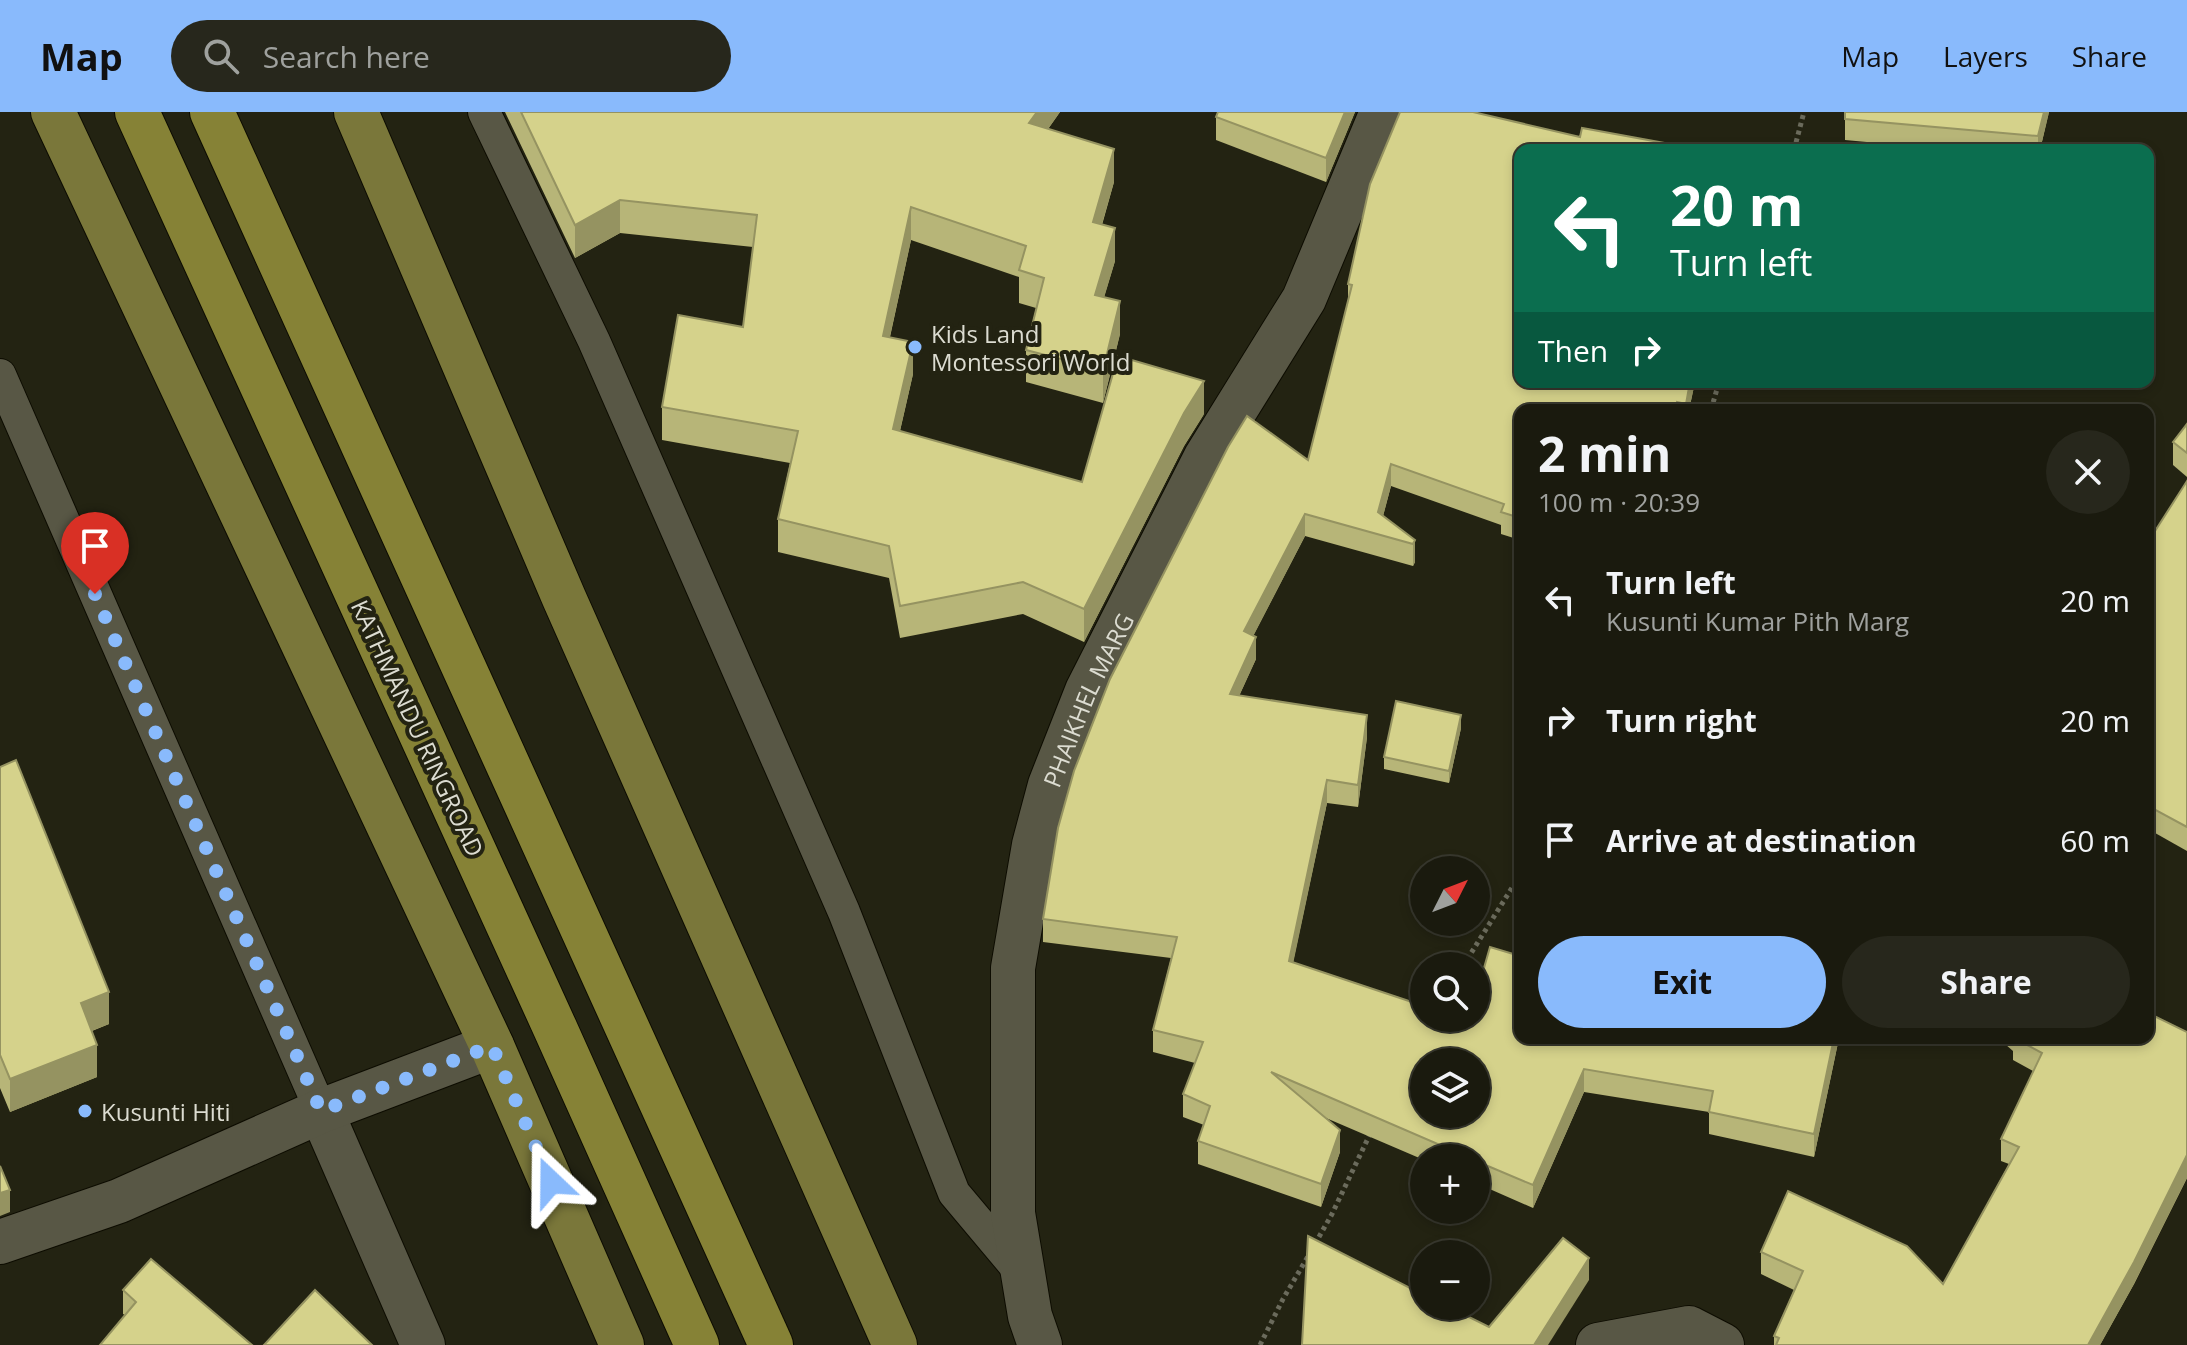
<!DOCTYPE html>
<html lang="en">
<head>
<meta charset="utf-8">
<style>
	body { margin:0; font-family:"Open Sans",sans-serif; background:#27271c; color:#f1f3f6; height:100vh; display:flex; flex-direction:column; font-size:30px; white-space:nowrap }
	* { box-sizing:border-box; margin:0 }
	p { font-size:26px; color:#9fa19e }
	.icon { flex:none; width:44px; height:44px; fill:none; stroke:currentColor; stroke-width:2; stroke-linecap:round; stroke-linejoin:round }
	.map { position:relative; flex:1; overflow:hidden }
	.details { position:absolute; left:1514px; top:292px; width:640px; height:640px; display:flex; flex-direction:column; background:#1a1a0e; border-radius:16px; box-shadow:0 4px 12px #0003,0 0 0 2px #38382e }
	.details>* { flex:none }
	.guide { position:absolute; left:1514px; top:32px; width:640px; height:244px; border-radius:16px; box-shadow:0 4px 12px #0003,0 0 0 2px #38382e; background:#0b6e4f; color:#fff; overflow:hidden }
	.needle { width:52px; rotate:48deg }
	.controls { position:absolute; left:1410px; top:744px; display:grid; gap:16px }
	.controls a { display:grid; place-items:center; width:80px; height:80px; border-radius:50%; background:#1a1a0e; box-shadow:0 4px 12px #0003,0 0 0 2px #38382e; font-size:40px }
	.pin { position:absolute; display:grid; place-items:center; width:68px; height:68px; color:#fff; margin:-82px -34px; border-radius:50% 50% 50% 0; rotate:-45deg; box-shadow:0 0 8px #0007 }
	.pin .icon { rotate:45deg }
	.me { position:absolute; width:88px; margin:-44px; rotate:337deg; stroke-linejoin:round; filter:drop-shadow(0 0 6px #0008) }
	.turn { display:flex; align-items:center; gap:28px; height:168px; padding:0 24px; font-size:36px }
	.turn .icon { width:104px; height:104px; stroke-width:2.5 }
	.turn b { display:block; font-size:56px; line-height:68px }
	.then { display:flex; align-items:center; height:76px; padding:0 24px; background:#0003; gap:16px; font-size:30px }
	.round { display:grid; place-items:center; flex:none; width:84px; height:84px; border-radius:42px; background:#27271c }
	.summary { display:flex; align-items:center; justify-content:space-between; height:136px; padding:0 24px }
	h1 { font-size:48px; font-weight:700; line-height:60px }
	.button { display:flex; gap:16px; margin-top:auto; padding:16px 24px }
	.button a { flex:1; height:92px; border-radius:48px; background:#89bafc; color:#111; font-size:32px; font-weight:700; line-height:92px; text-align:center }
	.button a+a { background:#27271c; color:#f1f3f6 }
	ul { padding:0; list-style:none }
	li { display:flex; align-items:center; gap:24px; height:120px; padding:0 24px }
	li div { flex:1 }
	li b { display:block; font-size:30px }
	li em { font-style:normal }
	header { display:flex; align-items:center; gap:48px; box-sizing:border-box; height:112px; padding:0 40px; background:#89bafc; color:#111 }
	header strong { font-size:38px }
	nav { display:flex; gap:44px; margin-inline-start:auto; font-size:28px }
	.search { width:560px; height:72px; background:#27271c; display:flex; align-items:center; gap:20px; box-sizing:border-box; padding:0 28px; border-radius:44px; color:#9fa19e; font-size:30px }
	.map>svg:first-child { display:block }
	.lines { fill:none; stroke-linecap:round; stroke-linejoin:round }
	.service-casing { stroke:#0d0c01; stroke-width:34 }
	.minor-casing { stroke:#0d0c01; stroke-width:46 }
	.primary-casing { stroke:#0d0c01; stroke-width:46 }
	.trunk-casing { stroke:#0d0c01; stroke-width:46 }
	.path { stroke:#6b6b5c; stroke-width:5; stroke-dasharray:4 4; stroke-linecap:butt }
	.service { stroke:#585745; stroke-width:32 }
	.minor { stroke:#585745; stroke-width:44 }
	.primary { stroke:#7a773a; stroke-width:44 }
	.trunk { stroke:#868236; stroke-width:44 }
	.wall { fill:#b7b578 }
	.shaded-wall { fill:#959361 }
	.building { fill:#d5d28b; stroke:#959361; stroke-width:2; fill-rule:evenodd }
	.route { stroke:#89bafc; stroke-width:14; stroke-dasharray:0 25.2 }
	.poi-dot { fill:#89bafc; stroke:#232312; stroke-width:3 }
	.labels { text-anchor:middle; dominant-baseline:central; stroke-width:8; stroke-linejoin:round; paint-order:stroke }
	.poi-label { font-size:24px; fill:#dcdcd1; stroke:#232312; text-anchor:start }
	.street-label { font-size:24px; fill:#dcdcd1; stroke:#232312 }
</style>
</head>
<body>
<header>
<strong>Map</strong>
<div class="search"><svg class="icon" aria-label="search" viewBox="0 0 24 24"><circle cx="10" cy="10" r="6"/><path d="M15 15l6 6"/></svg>Search here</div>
<nav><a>Map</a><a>Layers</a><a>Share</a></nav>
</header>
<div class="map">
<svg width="2187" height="1233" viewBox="0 0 2187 1233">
	<rect width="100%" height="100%" fill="#232312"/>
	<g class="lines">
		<g class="service-casing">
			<g id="service">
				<polyline points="484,0 594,229 844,800 954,1081 1022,1162"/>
				<polyline points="0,263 321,999"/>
			</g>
		</g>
		<g class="minor-casing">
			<g id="minor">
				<polyline points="321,999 423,1233"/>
				<polyline points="0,1130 119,1089 321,999 492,934"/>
				<path id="s1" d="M1040,1233l-10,-29 -17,-103v-245l21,-123 16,-60 37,-94 119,-234 98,-158 78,-187"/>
				<polyline points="1598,1233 1689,1216 1722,1233"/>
			</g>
		</g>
		<g class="primary-casing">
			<g id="primary">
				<polyline points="53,0 492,934 622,1233"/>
				<polyline points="356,0 564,486 895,1233"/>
			</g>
		</g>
		<g class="trunk-casing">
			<g id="trunk">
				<polyline points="137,0 555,916 697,1233"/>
				<polyline points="212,0 771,1233"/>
			</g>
		</g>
		<g class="path">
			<polyline points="1794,38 1804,0"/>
			<polyline points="1711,298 1719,270"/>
			<polyline points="1463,854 1520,763"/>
			<polyline points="1315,1132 1332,1102 1371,1020"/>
			<polyline points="1260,1233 1283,1187 1310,1141"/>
		</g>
		<use href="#service" class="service"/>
		<use href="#minor" class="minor"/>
		<use href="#primary" class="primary"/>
		<use href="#trunk" class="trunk"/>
	</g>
	<g class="wall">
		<polygon points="505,0 1060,0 1048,17 1114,70 1102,113 1115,149 1104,185 1120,222 1103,291 1026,270 1026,238 1036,196 1019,191 1019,165 911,128 890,225 913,262 900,319 1082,370 1204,302 1184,334 1084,530 1023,502 900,526 889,466 778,440 778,407 790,351 662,328 662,295 743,215 753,135 620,121 575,146"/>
		<polygon points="1355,0 1326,70 1216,28 1216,5"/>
		<polygon points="1845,0 2049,0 2040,38 1954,38 1845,28"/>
		<polygon points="1370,72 1520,270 1695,270 1689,298 1520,298 1520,428 1501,422 1501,413 1391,374 1383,404 1415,428 1415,450 1413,454 1305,424 1253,524 1256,547 1239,584 1367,625 1358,695 1327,691 1293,850 1520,926 1839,926 1814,1045 1709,1022 1709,1000 1584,980 1533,1096 1476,1071 1476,1046 1424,1046 1424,1048 1326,1006 1340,1040 1321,1095 1198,1052 1198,1029 1204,1013 1183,1005 1183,982 1195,951 1153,940 1153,918 1171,846 1043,830 1043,807 1308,348 1348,190 1348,172"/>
		<polygon points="2187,312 2187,365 2173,353 2173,330"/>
		<polygon points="2187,369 2187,739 2148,717 2148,430"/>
		<polygon points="1461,616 1449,671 1384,657 1384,645"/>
		<polygon points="0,655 109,912 92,919 97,965 10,1000 0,976"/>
		<polygon points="2187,920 2187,1066 2134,1172 2100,1233 1774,1233 1774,1224 1794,1178 1761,1162 1761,1140 1943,1172 2009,1052 2001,1049 2001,1027 2033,959 2013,948 2013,939 1998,926 2148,926"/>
		<polygon points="123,1178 252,1233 125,1203 123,1202"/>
	</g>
	<g class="shaded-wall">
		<polygon points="1037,0 1060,0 1029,44 1029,11"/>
		<polygon points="1345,0 1355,0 1326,70 1326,46"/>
		<polygon points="2044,0 2049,0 2040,38 2038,38 2038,24"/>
		<polygon points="1114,37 1114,70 1093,143 1093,110"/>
		<polygon points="620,88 620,121 575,146 575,113"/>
		<polygon points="911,95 911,128 883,256 883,224"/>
		<polygon points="1115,116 1115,149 1095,216 1095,183"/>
		<polygon points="1120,189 1120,222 1103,291 1103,258"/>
		<polygon points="913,230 913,262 893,349 893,317"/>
		<polygon points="1204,269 1204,302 1184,334 1084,530 1084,497 1184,301"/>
		<polygon points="1690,270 1695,270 1689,298 1686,298 1686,292"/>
		<polygon points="1391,352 1391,374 1378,423 1378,400"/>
		<polygon points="1305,402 1305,424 1244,542 1244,519"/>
		<polygon points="1415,428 1415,450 1413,454 1413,432"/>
		<polygon points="1256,525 1256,547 1230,604 1230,582"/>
		<polygon points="1367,603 1367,625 1358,695 1358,673"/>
		<polygon points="1461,603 1461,616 1449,671 1449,659"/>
		<polygon points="1327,668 1327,691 1289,871 1289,849"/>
		<polygon points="109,880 109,912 81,923 81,891"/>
		<polygon points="1834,926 1839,926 1814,1045 1814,1022"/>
		<polygon points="97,933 97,965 10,1000 10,967"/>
		<polygon points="1584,957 1584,980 1533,1096 1533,1073"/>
		<polygon points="1340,1018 1340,1040 1321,1095 1321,1072"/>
		<polygon points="2187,1043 2187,1066 2134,1172 2100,1233 2088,1233"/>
		<polygon points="10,1078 10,1100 0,1104 0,1081"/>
		<polygon points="1589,1146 1589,1168 1548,1233 1534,1233"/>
	</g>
	<g class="building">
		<polygon points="521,0 1037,0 1029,11 1114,37 1093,110 1115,116 1095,183 1120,189 1103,258 1026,238 1044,166 1019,158 1026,134 911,95 883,224 913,230 893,317 1082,370 1118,244 1204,269 1184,301 1084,497 1023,470 900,494 889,434 778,407 798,319 662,295 678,203 743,215 757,103 620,88 575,113"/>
		<polygon points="1218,0 1345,0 1326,46 1216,5"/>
		<path d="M1400,0h73l107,25 2,-9 121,22h-183v232h170l-4,22 -9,-2 -2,8h-155v108l-19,-6 3,-8 -113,-40 -13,48 37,28 -2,4 -108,-30 -61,117 12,6 -26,57 137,21 -9,70 -31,-5 -38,181 135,45v12h34l11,4 1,-4h6v-22l14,-49 30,9v82h314l-20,96 -105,-22 4,-21 -129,-22 -51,116 -57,-24v-3h-6l-199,-86 69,58 -19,54 -123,-43 12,-35 -27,-12 20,-52 -50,-12 24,-93 -134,-18 15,-91 16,-57 36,-92 118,-232 19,-31 61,44 44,-175 -4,-1 22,-100zM1424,950h52v52h-52z"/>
		<polygon points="1845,0 2044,0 2038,24 1845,7"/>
		<polygon points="2187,312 2187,341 2173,330"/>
		<polygon points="2187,369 2187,715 2148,694 2148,616 2154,608 2148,605 2148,430"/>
		<polygon points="1396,589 1461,603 1449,659 1384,645"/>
		<polygon points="16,648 109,880 81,891 97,933 10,967 0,943 0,655"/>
		<polygon points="2148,901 2187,920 2187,1043 2134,1150 2088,1233 1776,1233 1779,1226 1774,1224 1803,1159 1761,1140 1788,1079 1907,1134 1943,1172 2019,1035 2001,1027 2042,941 2014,926 2148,926"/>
		<polygon points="0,1054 10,1078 0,1081"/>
		<polygon points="1308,1124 1424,1183 1424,1194 1447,1194 1489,1215 1563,1126 1589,1146 1534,1233 1302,1233"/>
		<polygon points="151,1147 252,1233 100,1233 136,1190 123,1178"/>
		<polygon points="315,1178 372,1233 264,1233"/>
	</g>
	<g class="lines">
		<polyline class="route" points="95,482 321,999 492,934 551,1070"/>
	</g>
	<g class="poi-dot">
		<circle cx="915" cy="235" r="8"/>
		<circle cx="85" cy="999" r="8"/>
	</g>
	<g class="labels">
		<g class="poi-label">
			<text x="931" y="221">Kids Land<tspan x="931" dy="28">Montessori World</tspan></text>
			<text x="101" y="999">Kusunti Hiti</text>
		</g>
		<g class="street-label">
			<text stroke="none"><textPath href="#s1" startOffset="660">PHAIKHEL MARG</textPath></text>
			<text transform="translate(418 616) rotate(65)">KATHMANDU RINGROAD</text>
		</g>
	</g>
</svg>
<div class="controls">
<a><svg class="needle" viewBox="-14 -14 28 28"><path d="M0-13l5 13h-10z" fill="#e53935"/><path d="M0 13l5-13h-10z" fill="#9fa19e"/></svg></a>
<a><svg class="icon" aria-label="search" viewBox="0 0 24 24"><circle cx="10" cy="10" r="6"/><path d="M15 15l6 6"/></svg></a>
<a><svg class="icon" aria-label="layers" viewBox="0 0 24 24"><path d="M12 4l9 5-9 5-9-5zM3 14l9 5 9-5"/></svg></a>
<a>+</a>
<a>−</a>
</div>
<div class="pin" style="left:95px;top:482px;background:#d93025"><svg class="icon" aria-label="arrive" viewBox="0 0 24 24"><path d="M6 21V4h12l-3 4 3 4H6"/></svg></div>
<svg class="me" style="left:551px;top:1070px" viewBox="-20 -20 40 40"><path d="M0-17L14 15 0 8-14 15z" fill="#89bafc" stroke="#fff" stroke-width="4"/></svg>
<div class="guide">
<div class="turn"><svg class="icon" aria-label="left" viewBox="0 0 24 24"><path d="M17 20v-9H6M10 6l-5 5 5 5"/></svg><div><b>20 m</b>Turn left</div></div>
<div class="then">Then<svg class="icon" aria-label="right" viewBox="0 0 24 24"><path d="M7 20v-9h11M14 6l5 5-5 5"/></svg></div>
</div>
<section class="details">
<div class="summary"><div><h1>2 min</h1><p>100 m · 20:39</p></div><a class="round"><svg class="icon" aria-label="close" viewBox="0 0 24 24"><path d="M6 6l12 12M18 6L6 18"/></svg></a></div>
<ul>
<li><svg class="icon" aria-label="left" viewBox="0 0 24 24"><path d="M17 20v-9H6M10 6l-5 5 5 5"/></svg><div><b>Turn left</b><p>Kusunti Kumar Pith Marg</p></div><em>20 m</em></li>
<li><svg class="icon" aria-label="right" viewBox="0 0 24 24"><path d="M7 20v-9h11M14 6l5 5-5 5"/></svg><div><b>Turn right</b></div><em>20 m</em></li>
<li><svg class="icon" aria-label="arrive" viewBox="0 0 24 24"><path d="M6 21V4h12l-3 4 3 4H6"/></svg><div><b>Arrive at destination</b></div><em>60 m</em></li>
</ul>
<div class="button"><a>Exit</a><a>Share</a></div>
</section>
</div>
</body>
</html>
